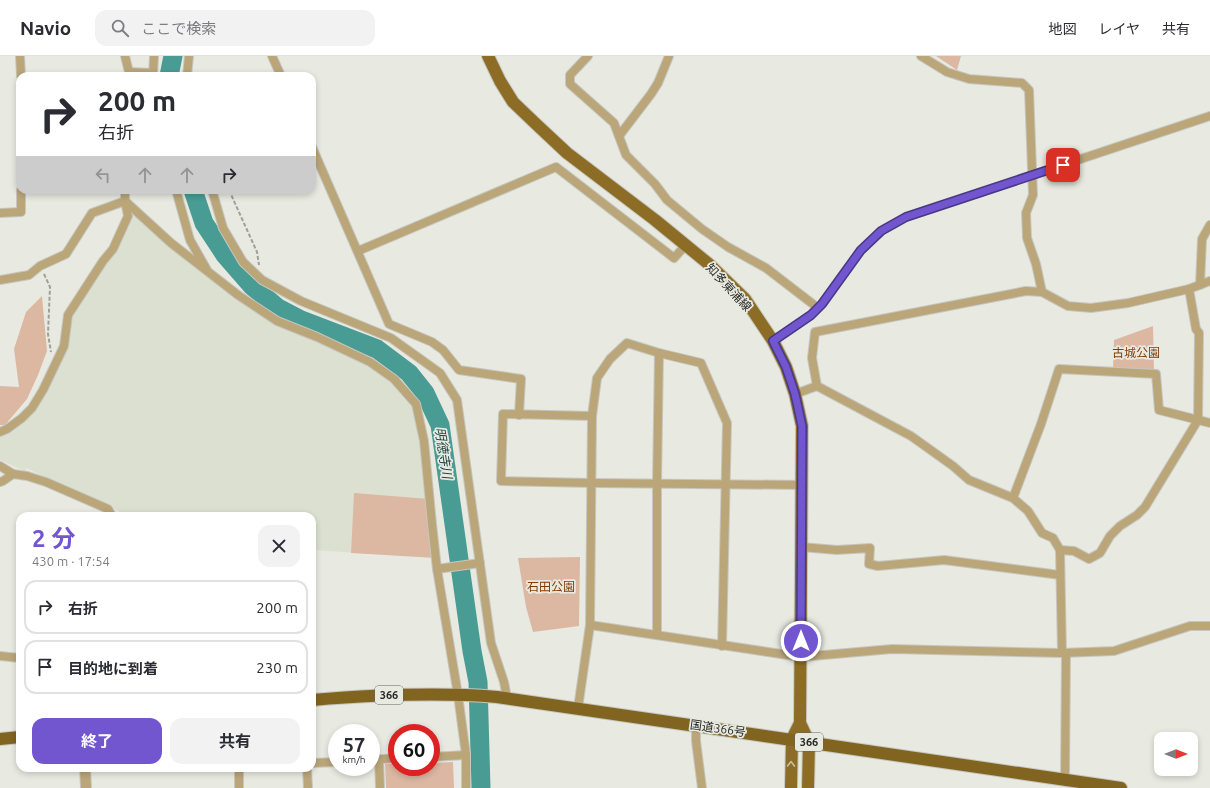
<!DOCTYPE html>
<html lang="ja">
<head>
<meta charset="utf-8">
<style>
	body { margin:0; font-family:Ubuntu,"Noto Sans JP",sans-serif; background:#f2f2f3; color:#2b2b33; height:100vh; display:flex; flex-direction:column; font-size:15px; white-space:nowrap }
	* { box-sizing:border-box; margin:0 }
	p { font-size:13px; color:#7c7c81 }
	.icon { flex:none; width:22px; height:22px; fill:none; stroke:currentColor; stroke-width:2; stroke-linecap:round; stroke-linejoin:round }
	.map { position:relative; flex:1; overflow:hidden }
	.details { position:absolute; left:16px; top:456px; width:300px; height:260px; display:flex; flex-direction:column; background:#fff; border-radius:12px; box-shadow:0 2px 6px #0003 }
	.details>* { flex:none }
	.banner { position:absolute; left:16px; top:16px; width:300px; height:122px; border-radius:12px; box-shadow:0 2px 6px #0003; background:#fff; color:#2b2b33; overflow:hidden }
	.needle { width:26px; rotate:90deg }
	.buttons { position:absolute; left:1154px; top:676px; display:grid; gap:8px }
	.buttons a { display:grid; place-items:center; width:44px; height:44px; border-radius:8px; background:#fff; box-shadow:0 2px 6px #0003; font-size:20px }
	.speed { position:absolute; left:328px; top:668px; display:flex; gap:8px; font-size:20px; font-weight:700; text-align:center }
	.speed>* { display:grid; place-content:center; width:52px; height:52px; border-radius:50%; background:#fff; box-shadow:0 2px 6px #0003; line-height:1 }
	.speed small { font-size:10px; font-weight:400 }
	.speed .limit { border:6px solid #d22; background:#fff; color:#111 }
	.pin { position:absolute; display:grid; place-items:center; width:34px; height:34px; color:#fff; margin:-17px; border-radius:8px; box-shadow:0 2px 6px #0006 }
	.me { position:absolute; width:44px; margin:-22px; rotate:0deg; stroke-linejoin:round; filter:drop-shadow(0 0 3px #0008) }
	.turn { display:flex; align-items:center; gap:14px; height:84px; padding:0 16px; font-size:18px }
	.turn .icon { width:52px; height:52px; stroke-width:2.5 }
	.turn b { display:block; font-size:28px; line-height:34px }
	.lanes { display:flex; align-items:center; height:38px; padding:0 16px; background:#0003; justify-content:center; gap:20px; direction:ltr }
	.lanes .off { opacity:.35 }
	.round { display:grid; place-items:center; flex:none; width:42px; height:42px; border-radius:12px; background:#f2f2f3 }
	.headline { display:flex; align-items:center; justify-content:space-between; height:68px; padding:0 16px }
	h1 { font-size:24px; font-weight:700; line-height:30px; color:#7156d0 }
	.button { display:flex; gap:8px; margin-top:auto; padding:8px 16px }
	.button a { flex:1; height:46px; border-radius:12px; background:#7156d0; color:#fff; font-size:16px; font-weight:700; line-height:46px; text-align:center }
	.button a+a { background:#f2f2f3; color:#2b2b33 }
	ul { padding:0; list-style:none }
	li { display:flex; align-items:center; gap:12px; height:54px; margin:0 8px 6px; padding:0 8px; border:2px solid #e1e1e2; border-radius:12px }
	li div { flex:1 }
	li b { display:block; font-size:15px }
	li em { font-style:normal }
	header { display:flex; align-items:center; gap:24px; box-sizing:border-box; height:56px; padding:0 20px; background:#fff; border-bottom:1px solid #e1e1e2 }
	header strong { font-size:19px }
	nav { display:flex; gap:22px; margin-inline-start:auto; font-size:14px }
	.search { width:280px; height:36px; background:#f2f2f3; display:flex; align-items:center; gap:10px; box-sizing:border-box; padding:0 14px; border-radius:12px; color:#7c7c81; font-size:15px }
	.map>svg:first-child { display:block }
	.built { fill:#dce0d0 }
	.green { fill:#dcb8a3 }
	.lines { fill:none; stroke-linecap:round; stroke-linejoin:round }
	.river { stroke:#499c94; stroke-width:19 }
	.minor-casing { stroke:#c6c7c0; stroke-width:10 }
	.tertiary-casing { stroke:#c6c7c0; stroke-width:12 }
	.primary-casing { stroke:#c6c7c0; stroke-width:14 }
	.trunk-casing { stroke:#c6c7c0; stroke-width:14 }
	.path { stroke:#9ea099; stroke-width:2; stroke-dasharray:4 2; stroke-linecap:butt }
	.minor { stroke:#bba67a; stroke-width:8 }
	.tertiary { stroke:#bba67a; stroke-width:10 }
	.primary { stroke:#8d6d25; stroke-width:12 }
	.trunk { stroke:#826421; stroke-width:12 }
	.oneway { stroke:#c8be9f }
	.route-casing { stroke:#493887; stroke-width:10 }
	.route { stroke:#7156d0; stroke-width:7 }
	.labels { text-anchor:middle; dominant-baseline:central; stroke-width:3.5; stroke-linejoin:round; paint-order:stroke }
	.shield { fill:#e8eae1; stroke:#62645f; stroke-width:1 }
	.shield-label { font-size:11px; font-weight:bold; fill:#292a27 }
	.street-label { font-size:12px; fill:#292a27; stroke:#e8eae1 }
	.park-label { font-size:12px; fill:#823c06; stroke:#e8eae1 }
	.water-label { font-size:13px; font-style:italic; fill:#1d4440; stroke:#e8eae1 }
</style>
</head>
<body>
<header>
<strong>Navio</strong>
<div class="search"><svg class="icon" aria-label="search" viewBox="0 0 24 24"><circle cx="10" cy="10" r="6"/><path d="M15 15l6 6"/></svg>ここで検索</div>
<nav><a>地図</a><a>レイヤ</a><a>共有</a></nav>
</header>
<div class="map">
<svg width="1210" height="732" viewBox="0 0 1210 732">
	<rect width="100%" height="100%" fill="#e8eae1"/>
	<polygon class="built" points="138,158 277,265 370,306 416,348 436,502 312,494 312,460 119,460 119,455 26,412 25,415 0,404 0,377 22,362 54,313 68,259 103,205 128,160"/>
	<g class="green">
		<polygon points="936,0 961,0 957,14"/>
		<polygon points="42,240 47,295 38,319 27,343 5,369 0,369 0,330 19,331 14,293 26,256"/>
		<polygon points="1153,270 1154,314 1113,312 1114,284"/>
		<polygon points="354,437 429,443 436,502 351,497"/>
		<polygon points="580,501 579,570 533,576 526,551 518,502"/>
		<polygon points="453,706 454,732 386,732 385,708 397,708 397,711 431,711 431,707"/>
	</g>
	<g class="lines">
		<g class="river">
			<polyline points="169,20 173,0"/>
			<polyline points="193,134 204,167 225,199 252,230 278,252 301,264 377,293 409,317 425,337 440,369 472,595 478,626 481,732"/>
		</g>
		<g class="minor-casing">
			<g id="minor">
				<polyline points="20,0 21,20"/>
				<polyline points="125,0 129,16"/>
				<polyline points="272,0 281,20"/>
				<polyline points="588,0 570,19 570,28 614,67 626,99 655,128 667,144 702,173 728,191 766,212 818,252"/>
				<polyline points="921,0 947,16 969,23 1022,27 1029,34 1033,139 1026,157 1027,182 1036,208 1042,236"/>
				<polyline points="129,20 129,16 152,17"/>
				<polyline points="153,20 154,0"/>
				<polyline points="187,20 189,0"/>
				<polyline points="619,80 651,38 658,27 669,0"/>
				<polyline points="312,91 389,268 432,286 443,294 459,314 521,323 519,359"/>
				<polyline points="176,134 190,184 207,214"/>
				<polyline points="212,134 223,172 243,206 262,224 301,245 391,282 440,317 457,344 491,587 504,626 507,642"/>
				<polyline points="125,145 171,187 238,239 277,265 317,281 370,306 394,323 416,348 424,385 432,468 437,513 458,639 466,699 466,732"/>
				<polyline points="0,157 21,156 21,134"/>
				<polyline points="358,195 556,111 674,202 686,189"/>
				<polyline points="0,224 29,219 40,210 66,198 92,157 125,145"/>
				<polyline points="1200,229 1202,183 1210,169"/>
				<polyline points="773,285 811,259 822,248 861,194 881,175 906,161 1210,60"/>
				<polyline points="817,330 812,302 815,276 1026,235 1042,236 1068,250 1091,252 1128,247 1189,233 1210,225"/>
				<polyline points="795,338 817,330 911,380 953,410 969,424 1013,442 1028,455 1042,477 1053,482 1060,494 1062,597"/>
				<polyline points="592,360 503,358 501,425 592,427 802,429"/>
				<polyline points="0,376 7,373 22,362 32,352 43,334 64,290 68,259 103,205 113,193 128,160 125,145 125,134"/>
				<polyline points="0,410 13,418 27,420 46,426 108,453 112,460"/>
				<polyline points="0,426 3,425 13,418"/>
				<polyline points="1013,442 1041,368 1059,313 1156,318 1159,354 1210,367"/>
				<polyline points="801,491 837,494 870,492 869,508 878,510 944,504 1060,519"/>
				<polyline points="1060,494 1074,495 1089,503 1100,497 1110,480 1120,470 1137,459 1145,451 1198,364 1199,277 1196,273 1189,233"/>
				<polyline points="437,513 480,507"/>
				<polyline points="590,569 801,601 892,593 1062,597 1114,595 1190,570 1210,570"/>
				<polyline points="657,579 657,427 659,297"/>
				<polyline points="0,600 20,602"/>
				<polyline points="578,652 590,569 592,360 597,322 610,303 627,287 659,297 701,307 727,367 722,590"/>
				<polyline points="696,669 696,685 702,732"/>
				<polyline points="431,701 466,699"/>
				<polyline points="379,703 380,732"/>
				<polyline points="371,704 397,702"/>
				<polyline points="312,707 337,706"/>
				<polyline points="307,712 308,732"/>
				<polyline points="1065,724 1066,597"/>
				<polyline points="239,732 239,712"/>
			</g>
		</g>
		<g class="tertiary-casing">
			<polyline id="tertiary" points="85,712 86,732"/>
		</g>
		<g class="primary-casing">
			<g id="primary">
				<polyline points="488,0 500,25 513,46 536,68 567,97 655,164 710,209 745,243 773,285 786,311 795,338 802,370 800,667 792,683 791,732"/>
				<polyline points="800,667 809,686 808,732"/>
			</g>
		</g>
		<g class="trunk-casing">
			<g id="trunk">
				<path d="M312,644c62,-5 124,-8 185,-3l624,91"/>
				<polyline points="0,683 20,681"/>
			</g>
		</g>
		<g class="path">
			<polyline points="229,134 257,196 259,209"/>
			<polyline points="44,218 50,231 48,278 51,296"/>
		</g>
		<use href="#minor" class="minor"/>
		<use href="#tertiary" class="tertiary"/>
		<use href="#primary" class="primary"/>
		<use href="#trunk" class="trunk"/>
	</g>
	<defs><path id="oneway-chevron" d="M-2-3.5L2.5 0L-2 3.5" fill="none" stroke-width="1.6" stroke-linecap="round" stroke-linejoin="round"/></defs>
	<use class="oneway" href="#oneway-chevron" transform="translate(791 708) rotate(-89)"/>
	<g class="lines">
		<g class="route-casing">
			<polyline id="route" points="801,585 802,370 795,338 786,311 773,285 811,259 822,248 861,194 881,175 906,161 1063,109"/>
		</g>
		<use href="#route" class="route"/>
	</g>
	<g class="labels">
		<g class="shield">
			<rect x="375" y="630" width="28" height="18" rx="3"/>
			<rect x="795" y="677" width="28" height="18" rx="3"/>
		</g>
		<g class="shield-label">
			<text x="389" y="639">366</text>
			<text x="809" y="686">366</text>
		</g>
		<g class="street-label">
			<text transform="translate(729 231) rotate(47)">知多東浦線</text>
			<text transform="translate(718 672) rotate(8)">国道366号</text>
		</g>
		<g class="park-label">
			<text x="1136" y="296">古城公園</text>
			<text x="551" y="530">石田公園</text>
		</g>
		<g class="water-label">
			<text transform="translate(444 397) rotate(81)">明徳寺川</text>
		</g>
	</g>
</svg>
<div class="buttons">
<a><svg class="needle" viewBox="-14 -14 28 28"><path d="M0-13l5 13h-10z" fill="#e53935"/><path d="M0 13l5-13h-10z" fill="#7c7c81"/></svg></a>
</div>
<div class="speed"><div>57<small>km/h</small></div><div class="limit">60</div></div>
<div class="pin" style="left:1063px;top:109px;background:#d93025"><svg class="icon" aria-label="arrive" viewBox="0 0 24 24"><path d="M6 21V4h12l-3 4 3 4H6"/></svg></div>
<svg class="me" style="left:801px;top:585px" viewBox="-20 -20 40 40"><circle r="17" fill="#7156d0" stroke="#fff" stroke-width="3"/><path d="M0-11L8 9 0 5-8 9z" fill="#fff"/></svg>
<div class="banner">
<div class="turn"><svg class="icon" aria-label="right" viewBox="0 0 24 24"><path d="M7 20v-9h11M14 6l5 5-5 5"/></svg><div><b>200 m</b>右折</div></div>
<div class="lanes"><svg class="icon off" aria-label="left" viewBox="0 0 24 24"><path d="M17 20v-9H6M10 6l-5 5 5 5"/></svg><svg class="icon off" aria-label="ahead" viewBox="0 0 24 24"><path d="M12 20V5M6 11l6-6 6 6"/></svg><svg class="icon off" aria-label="ahead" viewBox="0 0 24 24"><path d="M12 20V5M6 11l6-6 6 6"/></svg><svg class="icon" aria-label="right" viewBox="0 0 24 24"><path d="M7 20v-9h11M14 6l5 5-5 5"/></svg></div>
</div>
<section class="details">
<div class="headline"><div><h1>2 分</h1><p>430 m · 17:54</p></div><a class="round"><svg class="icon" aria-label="close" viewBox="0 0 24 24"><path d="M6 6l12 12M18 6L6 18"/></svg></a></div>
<ul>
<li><svg class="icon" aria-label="right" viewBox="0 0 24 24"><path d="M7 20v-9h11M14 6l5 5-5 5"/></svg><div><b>右折</b></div><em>200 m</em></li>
<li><svg class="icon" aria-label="arrive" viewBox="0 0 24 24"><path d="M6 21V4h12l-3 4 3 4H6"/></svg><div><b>目的地に到着</b></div><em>230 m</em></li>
</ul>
<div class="button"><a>終了</a><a>共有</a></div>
</section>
</div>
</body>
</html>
